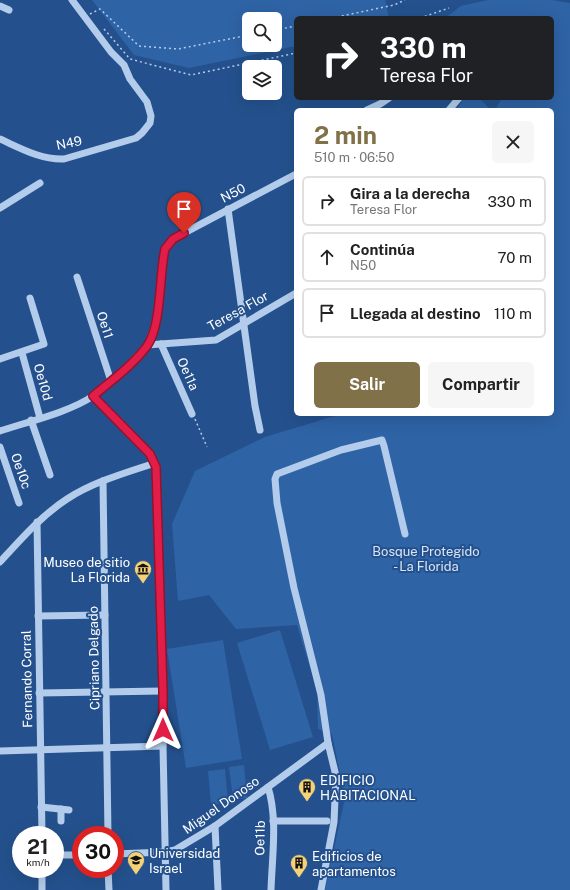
<!DOCTYPE html>
<html lang="es">
<head>
<meta charset="utf-8">
<style>
	body { margin:0; font-family:"Public Sans",sans-serif; background:#f6f6f6; color:#222; height:100vh; display:flex; flex-direction:column; font-size:15px; white-space:nowrap }
	* { box-sizing:border-box; margin:0 }
	p { font-size:13px; color:#767676 }
	.icon { flex:none; width:22px; height:22px; fill:none; stroke:currentColor; stroke-width:2; stroke-linecap:round; stroke-linejoin:round }
	.map { position:relative; flex:1; overflow:hidden }
	.side { position:absolute; left:294px; top:108px; width:260px; height:308px; display:flex; flex-direction:column; background:#fff; border-radius:6px; box-shadow:0 4px 16px #0002 }
	.side>* { flex:none }
	.top-card { position:absolute; left:294px; top:16px; width:260px; height:84px; border-radius:6px; box-shadow:0 4px 16px #0002; background:#202124; color:#fff; overflow:hidden }
	.buttons { position:absolute; left:242px; top:12px; display:grid; gap:8px }
	.buttons a { display:grid; place-items:center; width:40px; height:40px; border-radius:6px; background:#fff; box-shadow:0 4px 16px #0002; font-size:20px }
	.speed { position:absolute; left:12px; top:826px; display:flex; gap:8px; font-size:20px; font-weight:700; text-align:center }
	.speed>* { display:grid; place-content:center; width:52px; height:52px; border-radius:50%; background:#fff; box-shadow:0 4px 16px #0002; line-height:1 }
	.speed small { font-size:10px; font-weight:400 }
	.speed .limit { border:6px solid #d22; background:#fff; color:#111 }
	.pin { position:absolute; display:grid; place-items:center; width:34px; height:34px; color:#fff; margin:-41px -17px; border-radius:50% 50% 50% 0; rotate:-45deg; box-shadow:0 0 4px #0007 }
	.pin .icon { rotate:45deg }
	.me { position:absolute; width:44px; margin:-22px; rotate:0deg; stroke-linejoin:round; filter:drop-shadow(0 0 3px #0008) }
	.turn { display:flex; align-items:center; gap:14px; height:84px; padding:0 20px; font-size:18px }
	.turn .icon { width:52px; height:52px; stroke-width:2.5 }
	.turn b { display:block; font-size:28px; line-height:34px }
	.round { display:grid; place-items:center; flex:none; width:42px; height:42px; border-radius:6px; background:#f6f6f6 }
	.overview { display:flex; align-items:center; justify-content:space-between; height:68px; padding:0 20px }
	h1 { font-size:24px; font-weight:700; line-height:30px; color:#817148 }
	.button { display:flex; gap:8px; margin-top:auto; padding:8px 20px }
	.button a { flex:1; height:46px; border-radius:6px; background:#817148; color:#fff; font-size:16px; font-weight:700; line-height:46px; text-align:center }
	.button a+a { background:#f6f6f6; color:#222 }
	ul { padding:0; list-style:none }
	li { display:flex; align-items:center; gap:12px; height:50px; margin:0 8px 6px; padding:0 12px; border:2px solid #e0e0e0; border-radius:6px }
	li div { flex:1 }
	li b { display:block; font-size:15px }
	li em { font-style:normal }
	.map>svg:first-child { display:block }
	.green { fill:#2e63a5; fill-rule:evenodd }
	.lines { fill:none; stroke-linecap:round; stroke-linejoin:round }
	.path { stroke:#b3cceb; stroke-width:1.5; stroke-dasharray:2 3; stroke-linecap:butt }
	.minor { stroke:#b3cceb; stroke-width:7 }
	.route-casing { stroke:#92132f; stroke-width:10 }
	.route { stroke:#e11d48; stroke-width:7 }
	.labels { text-anchor:middle; dominant-baseline:central; stroke-width:4; stroke-linejoin:round; paint-order:stroke }
	.street-label { font-size:13px; fill:#fff; stroke:#24518d }
	.park-label { font-size:13px; fill:#d8e6f8; stroke:#24518d }
	.poi-label { font-size:13px; fill:#fff; stroke:#24518d; text-anchor:start }
</style>
</head>
<body>
<div class="map">
<svg width="570" height="890" viewBox="0 0 570 890">
	<rect width="100%" height="100%" fill="#24518d"/>
	<g class="green">
		<path d="M92,0h293l4,18h-93v28l-107,22 -55,-13zM249,19h26v26h-26z"/>
		<polygon points="488,0 552,0 570,3 570,890 325,890 345,798 332,734 318,729 317,691 297,625 236,629 209,595 178,601 172,524 195,471 265,437 328,418 344,414 552,414 552,110 495,110 502,98 552,98 552,18 445,18 461,6"/>
		<polygon points="464,98 479,98 491,110 456,110"/>
		<polygon points="280,630 313,737 270,750 237,643"/>
		<polygon points="223,640 242,759 186,768 167,649"/>
		<polygon points="244,765 247,798 233,799 229,767"/>
		<polygon points="225,769 228,803 211,805 208,771"/>
	</g>
	<g class="lines">
		<g class="path">
			<polyline points="90,14 100,9 139,46 178,49 249,35"/>
			<polyline points="332,18 394,5 405,0"/>
			<polyline points="420,18 449,8"/>
			<polyline points="104,29 130,59 191,75 296,53"/>
			<polyline points="275,30 296,26"/>
			<polyline points="195,419 207,447"/>
		</g>
		<g class="minor">
			<polyline points="0,6 9,10"/>
			<polyline points="367,110 380,104 389,98"/>
			<polyline points="449,110 459,98"/>
			<path d="M0,139c20,9 41,21 64,20l72,-21 6,-5 8,-10 1,-7 -4,-14 -17,-23 -6,-14 -13,-13 -39,-52"/>
			<polyline points="0,208 40,183"/>
			<polyline points="228,209 255,406 260,430"/>
			<polyline points="77,277 111,381"/>
			<polyline points="161,344 192,414"/>
			<polyline points="147,345 216,340 296,293"/>
			<polyline points="22,353 40,418"/>
			<polyline points="0,359 44,344 30,298"/>
			<polyline points="93,396 150,454 155,463 157,471 163,691 163,746 166,890"/>
			<polyline points="31,420 50,475"/>
			<path d="M0,431c27,-9 70,-19 93,-35 20,-14 38,-33 54,-51 11,-22 12,-48 15,-72 1,-8 0,-20 5,-27 4,-6 11,-10 17,-13l112,-59"/>
			<polyline points="0,447 19,503"/>
			<polyline points="103,481 108,835"/>
			<polyline points="37,522 42,835"/>
			<path d="M0,562c21,-23 41,-46 67,-63 26,-17 58,-26 88,-36"/>
			<polyline points="38,616 105,615"/>
			<polyline points="39,693 163,691"/>
			<polyline points="0,751 163,746"/>
			<path d="M268,787c10,32 4,70 3,103"/>
			<polyline points="41,807 69,810"/>
			<polyline points="61,809 61,821"/>
			<polyline points="273,821 327,821"/>
			<polyline points="215,826 218,890"/>
			<polyline points="115,854 165,852 175,850 215,826 328,743"/>
			<polyline points="55,855 81,855"/>
			<polyline points="108,869 109,890"/>
			<polyline points="42,890 42,869"/>
			<polyline points="321,890 334,822 336,776 328,743 321,695 294,588 277,503 275,479 277,474 341,450 382,440 384,446 405,534"/>
		</g>
	</g>
	<g class="lines">
		<g class="route-casing">
			<path id="route" d="M163,730v-39l-7,-224 -6,-13 -57,-58c18,-15 40,-31 54,-50 15,-21 12,-71 18,-97l8,-10 11,-6"/>
		</g>
		<use href="#route" class="route"/>
	</g>
	<defs>
		<g id="museum-pin" transform="scale(0.9)"><path d="M0 17L-7.5 6A9.5 9.5 0 1 1 7.5 6Z" fill="#f6d276" stroke="#24518d"/><path d="M0-6L6-3V-2H-6V-3ZM-5-1h2V3h-2ZM-1-1h2V3h-2ZM3-1h2V3H3ZM-6 4H6V6H-6Z" fill="#111"/></g>
		<g id="building-pin" transform="scale(0.9)"><path d="M0 17L-7.5 6A9.5 9.5 0 1 1 7.5 6Z" fill="#f6d276" stroke="#24518d"/><path d="M-4-6H4V6H1V3H-1V6H-4ZM-2.5-4.3h1.7v1.8h-1.7ZM.8-4.3h1.7v1.8H.8ZM-2.5-1h1.7V.8h-1.7ZM.8-1h1.7V.8H.8Z" fill="#111"/></g>
		<g id="university-pin" transform="scale(0.9)"><path d="M0 17L-7.5 6A9.5 9.5 0 1 1 7.5 6Z" fill="#f6d276" stroke="#24518d"/><path d="M0-5L7-2L0 1L-7-2ZM-4 1L0 2.5L4 1V4Q0 6-4 4Z" fill="#111"/></g>
	</defs>
	<g fill-rule="evenodd">
		<use href="#museum-pin" x="143" y="569"/>
		<use href="#building-pin" x="307" y="787"/>
		<use href="#university-pin" x="136" y="860"/>
		<use href="#building-pin" x="299" y="863"/>
	</g>
	<g class="labels">
		<g class="street-label">
			<text transform="translate(69 143) rotate(-12)">N49</text>
			<text transform="translate(233 193) rotate(-27)">N50</text>
			<text transform="translate(238 311) rotate(-29)">Teresa Flor</text>
			<text transform="translate(105 325) rotate(72)">Oe11</text>
			<text transform="translate(188 374) rotate(66)">Oe11a</text>
			<text transform="translate(43 382) rotate(74)">Oe10d</text>
			<text transform="translate(21 471) rotate(71)">Oe10c</text>
			<text transform="translate(94 658) rotate(-91)">Cipriano Delgado</text>
			<text transform="translate(27 679) rotate(-91)">Fernando Corral</text>
			<text transform="translate(221 805) rotate(-35)">Miguel Donoso</text>
			<text transform="translate(260 838) rotate(-89)">Oe11b</text>
		</g>
		<g class="park-label">
			<text x="426" y="551">Bosque Protegido<tspan x="426" dy="15">- La Florida</tspan></text>
		</g>
		<g class="poi-label">
			<text x="130" y="562" text-anchor="end">Museo de sitio<tspan x="130" dy="15">La Florida</tspan></text>
			<text x="320" y="780">EDIFICIO<tspan x="320" dy="15">HABITACIONAL</tspan></text>
			<text x="149" y="853">Universidad<tspan x="149" dy="15">Israel</tspan></text>
			<text x="312" y="856">Edificios de<tspan x="312" dy="15">apartamentos</tspan></text>
		</g>
	</g>
</svg>
<div class="buttons">
<a><svg class="icon" aria-label="search" viewBox="0 0 24 24"><circle cx="10" cy="10" r="6"/><path d="M15 15l6 6"/></svg></a>
<a><svg class="icon" aria-label="layers" viewBox="0 0 24 24"><path d="M12 4l9 5-9 5-9-5zM3 14l9 5 9-5"/></svg></a>
</div>
<div class="speed"><div>21<small>km/h</small></div><div class="limit">30</div></div>
<div class="pin" style="left:184px;top:233px;background:#d93025"><svg class="icon" aria-label="arrive" viewBox="0 0 24 24"><path d="M6 21V4h12l-3 4 3 4H6"/></svg></div>
<svg class="me" style="left:163px;top:730px" viewBox="-20 -20 40 40"><path d="M0-17L14 15 0 8-14 15z" fill="#e11d48" stroke="#fff" stroke-width="4"/></svg>
<div class="top-card">
<div class="turn"><svg class="icon" aria-label="right" viewBox="0 0 24 24"><path d="M7 20v-9h11M14 6l5 5-5 5"/></svg><div><b>330 m</b>Teresa Flor</div></div>
</div>
<section class="side">
<div class="overview"><div><h1>2 min</h1><p>510 m · 06:50</p></div><a class="round"><svg class="icon" aria-label="close" viewBox="0 0 24 24"><path d="M6 6l12 12M18 6L6 18"/></svg></a></div>
<ul>
<li><svg class="icon" aria-label="right" viewBox="0 0 24 24"><path d="M7 20v-9h11M14 6l5 5-5 5"/></svg><div><b>Gira a la derecha</b><p>Teresa Flor</p></div><em>330 m</em></li>
<li><svg class="icon" aria-label="ahead" viewBox="0 0 24 24"><path d="M12 20V5M6 11l6-6 6 6"/></svg><div><b>Continúa</b><p>N50</p></div><em>70 m</em></li>
<li><svg class="icon" aria-label="arrive" viewBox="0 0 24 24"><path d="M6 21V4h12l-3 4 3 4H6"/></svg><div><b>Llegada al destino</b></div><em>110 m</em></li>
</ul>
<div class="button"><a>Salir</a><a>Compartir</a></div>
</section>
</div>
</body>
</html>
